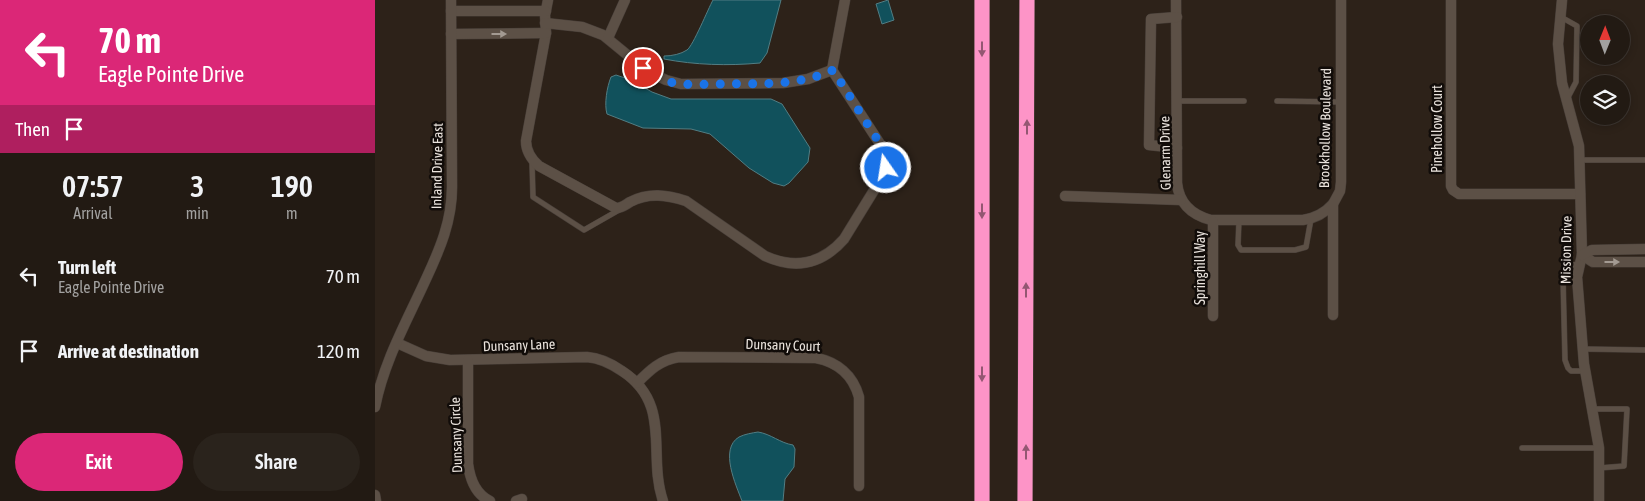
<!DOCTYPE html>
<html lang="en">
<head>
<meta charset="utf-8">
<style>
	body { margin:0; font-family:"Asap Condensed",sans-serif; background:#2a231c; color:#f1f3f6; height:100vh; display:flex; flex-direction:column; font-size:19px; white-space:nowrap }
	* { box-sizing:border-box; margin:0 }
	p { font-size:16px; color:#a2a1a0 }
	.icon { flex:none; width:28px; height:28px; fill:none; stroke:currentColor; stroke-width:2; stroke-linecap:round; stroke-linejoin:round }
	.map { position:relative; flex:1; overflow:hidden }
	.details { display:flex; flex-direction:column; background:#221a13; width:375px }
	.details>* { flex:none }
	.guide { background:#db2777; color:#fff; overflow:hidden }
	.needle { width:32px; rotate:1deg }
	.controls { position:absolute; left:1205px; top:15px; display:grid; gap:10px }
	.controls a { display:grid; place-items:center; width:50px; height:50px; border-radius:50%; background:#221a13; box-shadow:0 2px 8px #0003,0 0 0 1px #3f3833; font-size:25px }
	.pin { position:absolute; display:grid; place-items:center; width:42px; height:42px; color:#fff; margin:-21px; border:2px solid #fff; border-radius:50%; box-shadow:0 1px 5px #0007 }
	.me { position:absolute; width:55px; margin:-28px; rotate:347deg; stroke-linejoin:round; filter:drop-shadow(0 0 4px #0008) }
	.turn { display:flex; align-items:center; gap:18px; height:105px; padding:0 15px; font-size:22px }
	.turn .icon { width:65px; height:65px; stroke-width:2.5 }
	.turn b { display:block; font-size:35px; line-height:42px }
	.then { display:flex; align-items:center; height:48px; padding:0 15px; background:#0003; gap:10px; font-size:19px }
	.eta { display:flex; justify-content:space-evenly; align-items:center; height:85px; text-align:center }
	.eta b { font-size:30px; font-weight:600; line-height:35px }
	.action { display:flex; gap:10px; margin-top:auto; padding:10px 15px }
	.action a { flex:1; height:58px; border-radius:30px; background:#db2777; color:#fff; font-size:20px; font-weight:600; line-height:58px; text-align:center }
	.action a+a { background:#2a231c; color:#f1f3f6 }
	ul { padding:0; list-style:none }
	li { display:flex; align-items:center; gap:15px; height:75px; padding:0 15px }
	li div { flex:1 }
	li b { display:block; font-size:19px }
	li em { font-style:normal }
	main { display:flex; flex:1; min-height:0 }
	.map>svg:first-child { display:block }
	.water { fill:#11515c; stroke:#527d83 }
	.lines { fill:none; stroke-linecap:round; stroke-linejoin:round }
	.service-casing { stroke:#483f39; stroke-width:6 }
	.minor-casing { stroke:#483f39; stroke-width:11 }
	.motorway-casing { stroke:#483f39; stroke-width:16 }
	.service { stroke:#5c5046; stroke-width:5 }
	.minor { stroke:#5c5046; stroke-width:10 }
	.motorway { stroke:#fd94c7; stroke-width:15 }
	.oneway { fill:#a39a92 }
	.oneway2 { fill:#935772 }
	.route { stroke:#1a73e8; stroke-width:9; stroke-dasharray:0 16.2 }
	.labels { text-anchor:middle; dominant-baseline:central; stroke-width:5; stroke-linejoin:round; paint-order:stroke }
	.street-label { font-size:14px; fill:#eae3dd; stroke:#110c09 }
</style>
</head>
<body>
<main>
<section class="details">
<div class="guide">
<div class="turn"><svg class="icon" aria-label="left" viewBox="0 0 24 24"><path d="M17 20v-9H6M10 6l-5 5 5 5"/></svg><div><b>70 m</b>Eagle Pointe Drive</div></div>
<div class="then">Then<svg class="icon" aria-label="arrive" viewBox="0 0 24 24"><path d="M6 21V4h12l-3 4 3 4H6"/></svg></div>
</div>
<div class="eta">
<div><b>07:57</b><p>Arrival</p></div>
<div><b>3</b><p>min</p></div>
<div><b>190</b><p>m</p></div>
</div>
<ul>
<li><svg class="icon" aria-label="left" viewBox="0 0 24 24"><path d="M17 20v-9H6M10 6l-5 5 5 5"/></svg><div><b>Turn left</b><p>Eagle Pointe Drive</p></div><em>70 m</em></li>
<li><svg class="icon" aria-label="arrive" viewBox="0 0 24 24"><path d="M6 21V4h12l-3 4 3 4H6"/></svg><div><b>Arrive at destination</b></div><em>120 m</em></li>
</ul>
<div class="action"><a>Exit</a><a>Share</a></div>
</section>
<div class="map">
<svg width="1270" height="501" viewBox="0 0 1270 501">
	<rect width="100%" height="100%" fill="#2d2219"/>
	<g class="water">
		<path d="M338,0h68l-14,53 -7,10c-32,3 -65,2 -96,-4v-3c8,0 17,-2 23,-6 6,-4 21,-41 26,-50z"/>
		<polygon points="513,0 519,20 507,24 501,4"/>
		<path d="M241,75l15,5 21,12 19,7h100l11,5 28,44 -2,14 -19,21 -5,3 -11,-3 -24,-15 -39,-34 -19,-5 -48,-1 -36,-14c-3,-10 0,-27 4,-37z"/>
		<path d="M383,432c13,2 22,11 35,13l2,4 -1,18 -9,12 -2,22h-41c-6,-16 -23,-52 -3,-64 6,-3 13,-4 19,-5z"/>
	</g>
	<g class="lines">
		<g class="service-casing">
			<g id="service">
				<polyline points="1186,17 1202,26 1201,82 1192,99"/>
				<polyline points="803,101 869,101"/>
				<polyline points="902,101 965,102"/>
				<polyline points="1205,160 1270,160"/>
				<polyline points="157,162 158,197 209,230 244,210"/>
				<polyline points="864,220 863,245 866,250 920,250 931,247 936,219"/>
				<path d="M1204,264c-10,1 -14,4 -16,14l2,82 3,8 3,3h14"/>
				<polyline points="1208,349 1270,350"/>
				<polyline points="1217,409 1252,409 1249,466 1224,468"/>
				<polyline points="1147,448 1224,448"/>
			</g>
		</g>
		<g class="minor-casing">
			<g id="minor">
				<path d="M173,0l-3,15 1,18 -20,108c0,11 5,18 13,25l77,42c6,0 9,-3 14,-6 19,-10 37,-7 56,-1l79,55c31,14 57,8 79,-17l40,-65c3,-9 3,-15 0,-24l-52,-80"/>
				<path d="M801,0l1,183c2,21 15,32 34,37h92c13,-2 22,-7 30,-16"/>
				<polyline points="1076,0 1076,186 1078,190 1084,194 1205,194"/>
				<polyline points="1187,0 1183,44 1187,83 1204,146 1207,255 1202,277 1209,364 1224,448 1224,501"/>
				<polyline points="76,11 171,11"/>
				<polyline points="802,17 776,19 774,145 802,148"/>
				<polyline points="170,23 207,27 228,35 272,71 291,80 306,84 408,83 433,79 457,70"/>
				<polyline points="76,34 171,33"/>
				<polyline points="233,38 250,0"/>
				<polyline points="457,70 470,0"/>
				<polyline points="690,196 806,200"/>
				<polyline points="838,221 838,316"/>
				<polyline points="1207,255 1218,262 1270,262"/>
				<polyline points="1207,255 1217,250 1270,249"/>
				<polyline points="958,315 958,204 965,191 966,182 966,0"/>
				<path d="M22,343l29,13 24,4 137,-3c13,1 25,7 35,14 51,33 25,83 41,130"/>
				<path d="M93,360v104c2,15 7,30 22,37"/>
				<path d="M262,383c13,-13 23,-23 42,-26l137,1c21,4 37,17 43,39v89"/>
				<path d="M0,407c9,-46 32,-86 51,-128 14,-30 26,-58 26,-92l-1,-187"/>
				<polyline points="0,495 1,501"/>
				<polyline points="141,501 147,499"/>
			</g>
		</g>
		<g class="motorway-casing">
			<g id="motorway">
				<polyline points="607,501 607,0"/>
				<polyline points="650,501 652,0"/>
			</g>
		</g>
		<use href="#service" class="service"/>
		<use href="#minor" class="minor"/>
		<use href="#motorway" class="motorway"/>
	</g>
	<defs><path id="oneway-solid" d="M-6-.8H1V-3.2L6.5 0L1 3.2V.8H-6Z" transform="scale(1.25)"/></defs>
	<g class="oneway">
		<use href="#oneway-solid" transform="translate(124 34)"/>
		<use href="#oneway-solid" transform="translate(1237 262)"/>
	</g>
	<g class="oneway2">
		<use href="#oneway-solid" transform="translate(607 49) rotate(90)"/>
		<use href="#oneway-solid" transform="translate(652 127) rotate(-90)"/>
		<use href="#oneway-solid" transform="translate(607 211) rotate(90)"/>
		<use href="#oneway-solid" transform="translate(651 290) rotate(-90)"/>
		<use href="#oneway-solid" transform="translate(607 374) rotate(90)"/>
		<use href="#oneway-solid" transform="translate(651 452) rotate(-90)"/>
	</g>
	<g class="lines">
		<path class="route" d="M268,68c7,6 18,11 27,14 16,4 33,2 50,2 38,-1 77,3 113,-14l51,80 2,9v9"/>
	</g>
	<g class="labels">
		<g class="street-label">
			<text transform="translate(950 128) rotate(-89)">Brookhollow Boulevard</text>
			<text transform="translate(1062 129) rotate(-90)">Pinehollow Court</text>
			<text transform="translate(790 153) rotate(-91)">Glenarm Drive</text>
			<text transform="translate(62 166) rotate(-89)">Inland Drive East</text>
			<text transform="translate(1191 250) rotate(-89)">Mission Drive</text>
			<text transform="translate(825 268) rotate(-90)">Springhill Way</text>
			<text transform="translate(144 345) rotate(-2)">Dunsany Lane</text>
			<text transform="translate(408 345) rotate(2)">Dunsany Court</text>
			<text transform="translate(81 435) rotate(-92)">Dunsany Circle</text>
		</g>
	</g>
</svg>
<div class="controls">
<a><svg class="needle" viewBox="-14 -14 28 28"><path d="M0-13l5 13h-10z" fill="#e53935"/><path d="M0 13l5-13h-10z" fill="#a2a1a0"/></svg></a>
<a><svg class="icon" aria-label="layers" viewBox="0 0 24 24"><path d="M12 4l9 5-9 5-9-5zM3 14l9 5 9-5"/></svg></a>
</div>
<div class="pin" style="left:268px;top:68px;background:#d93025"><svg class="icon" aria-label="arrive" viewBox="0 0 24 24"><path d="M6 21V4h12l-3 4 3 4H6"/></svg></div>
<svg class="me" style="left:511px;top:168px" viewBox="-20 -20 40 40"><circle r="17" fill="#1a73e8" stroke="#fff" stroke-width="3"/><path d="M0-11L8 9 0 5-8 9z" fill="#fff"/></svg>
</div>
</main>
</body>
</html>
